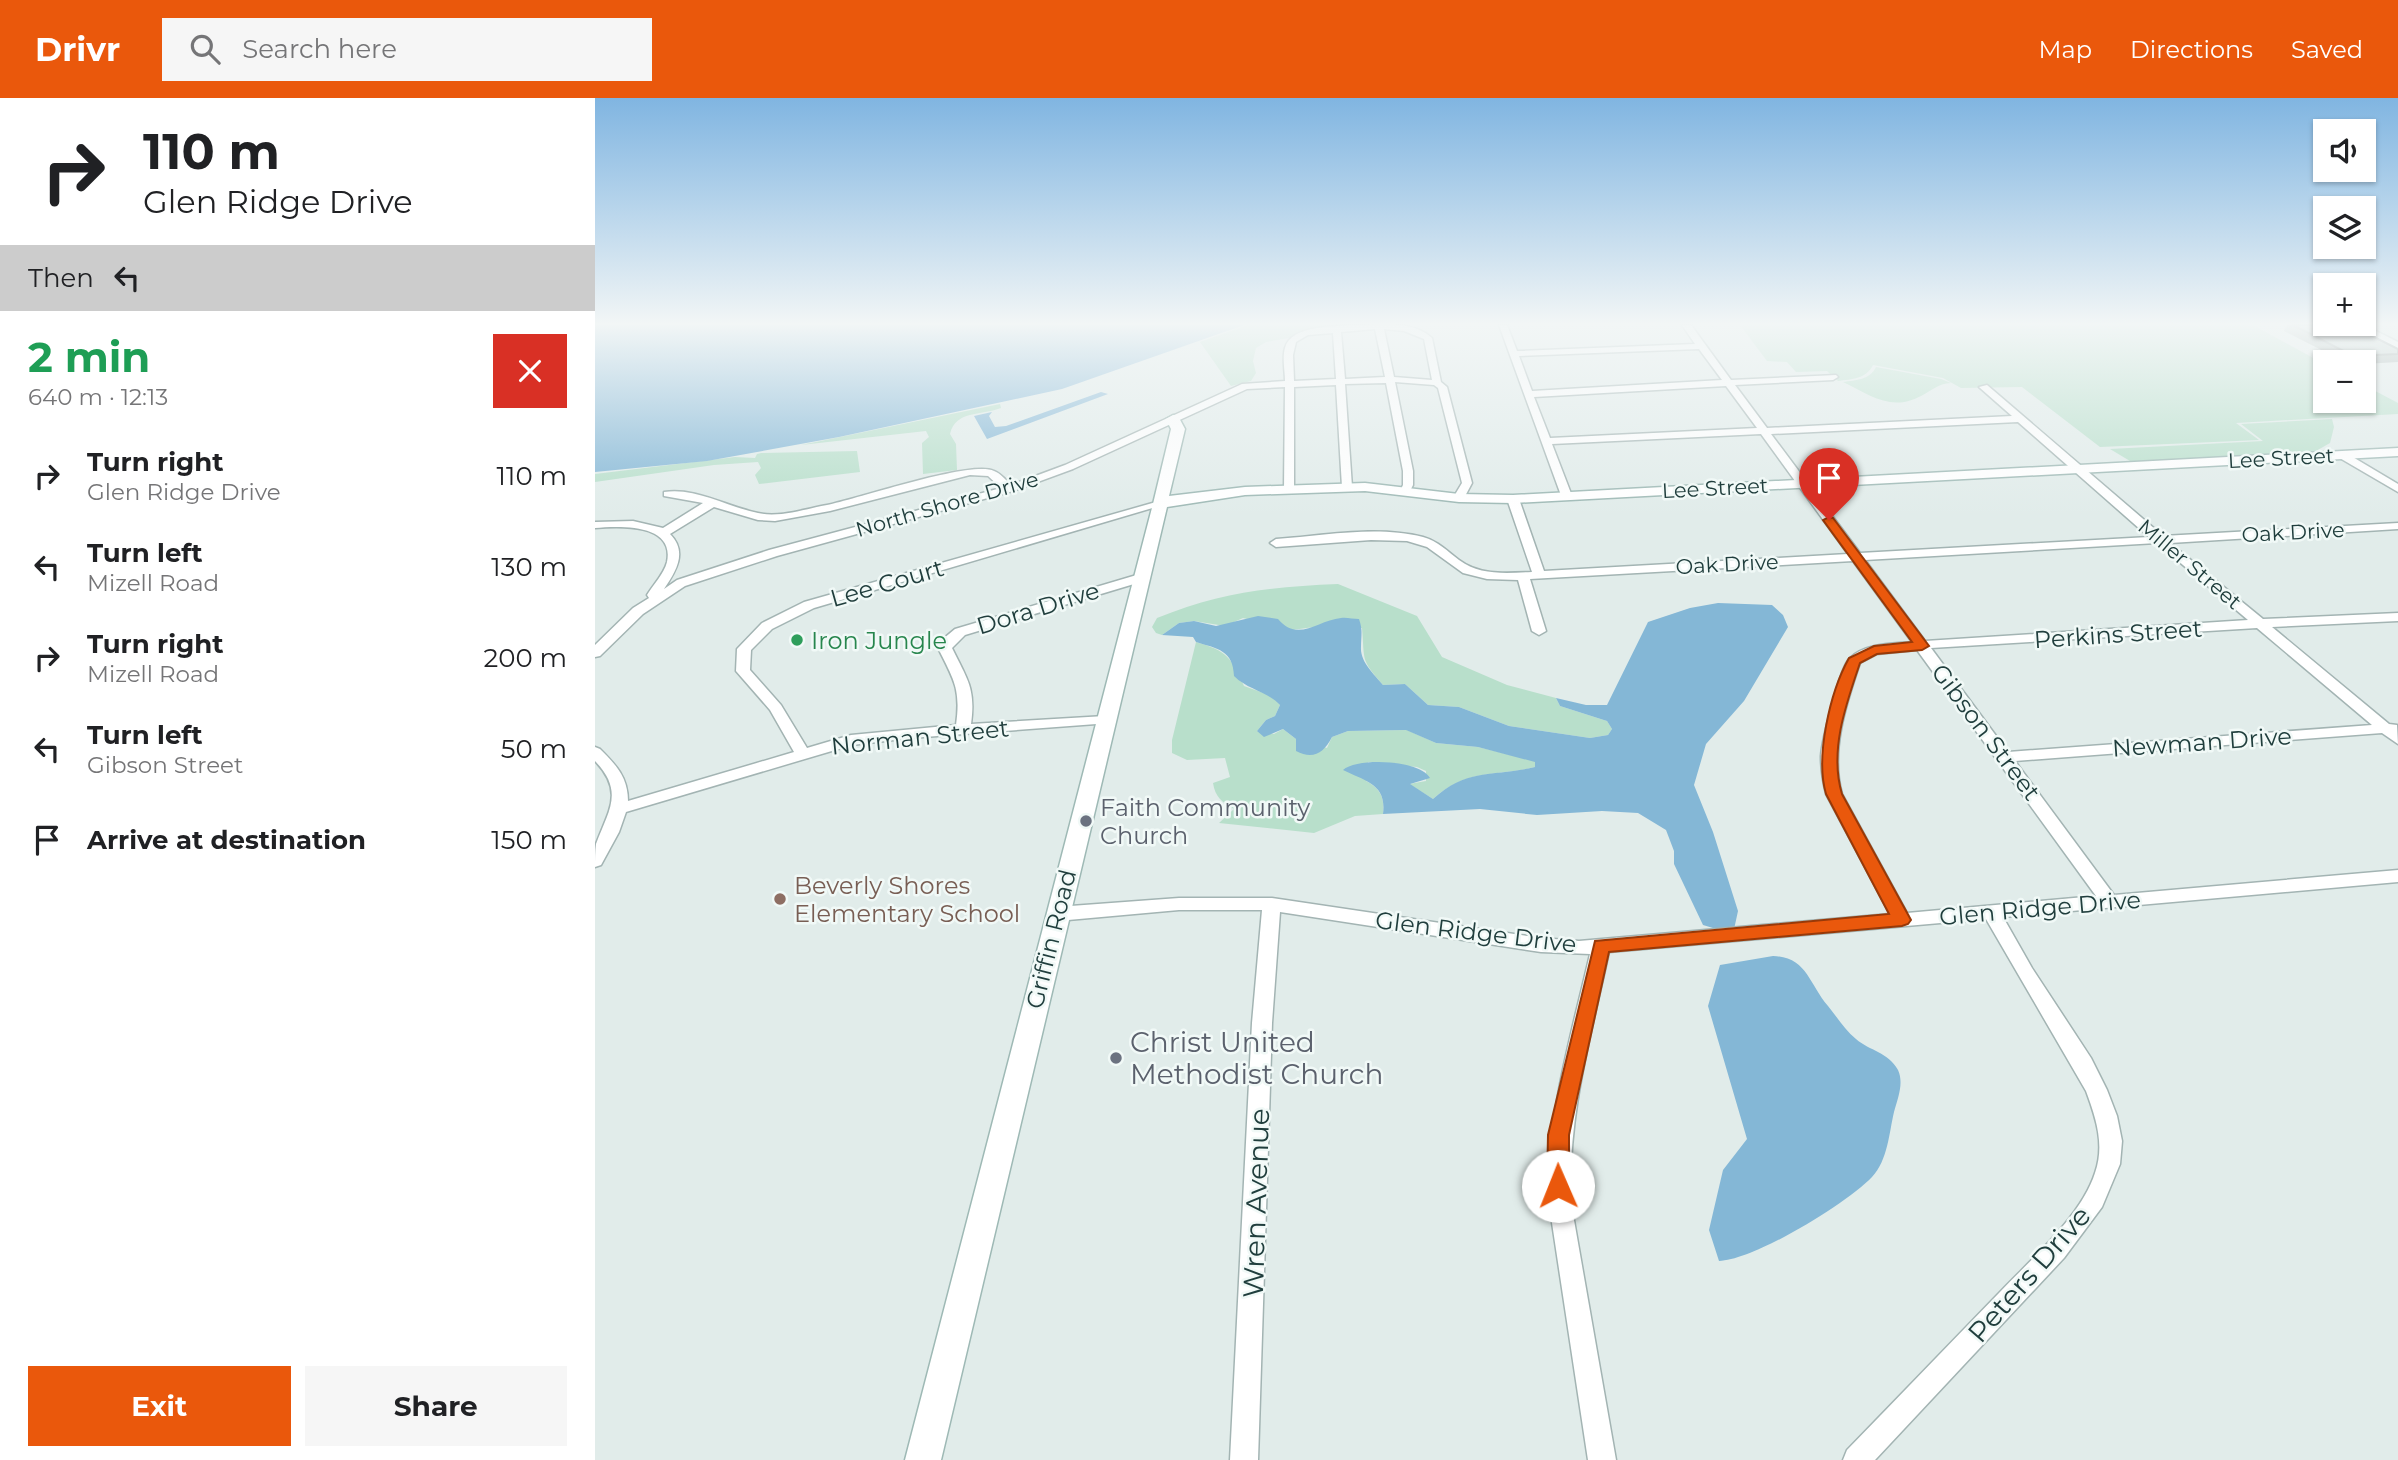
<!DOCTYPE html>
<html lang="en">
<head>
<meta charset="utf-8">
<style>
	body { margin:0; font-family:Montserrat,sans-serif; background:#f6f6f6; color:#202124; height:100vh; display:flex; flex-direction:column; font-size:26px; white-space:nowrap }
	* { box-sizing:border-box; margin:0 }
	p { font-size:23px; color:#757577 }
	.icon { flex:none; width:38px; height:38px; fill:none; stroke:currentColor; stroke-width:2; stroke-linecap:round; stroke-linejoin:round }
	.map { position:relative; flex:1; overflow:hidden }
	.side { display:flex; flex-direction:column; background:#fff; width:595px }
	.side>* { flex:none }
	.guide { background:#fff; color:#202124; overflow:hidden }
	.fabs { position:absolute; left:1718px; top:21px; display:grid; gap:14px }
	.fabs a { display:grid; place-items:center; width:63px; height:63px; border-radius:0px; background:#fff; box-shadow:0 2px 5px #0004; font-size:35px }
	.pin { position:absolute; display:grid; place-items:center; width:60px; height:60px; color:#fff; margin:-72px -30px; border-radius:50% 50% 50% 0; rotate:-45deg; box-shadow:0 0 7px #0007 }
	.pin .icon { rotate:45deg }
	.me { position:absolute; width:77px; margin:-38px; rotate:359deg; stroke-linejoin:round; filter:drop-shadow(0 0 5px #0008) }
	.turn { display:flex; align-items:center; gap:24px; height:147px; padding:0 28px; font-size:32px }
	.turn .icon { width:91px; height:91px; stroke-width:2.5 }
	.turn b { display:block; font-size:49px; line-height:60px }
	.then { display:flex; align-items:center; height:66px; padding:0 28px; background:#0003; gap:14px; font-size:26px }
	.round { display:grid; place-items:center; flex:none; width:74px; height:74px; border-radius:0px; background:#f6f6f6 }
	.headline { display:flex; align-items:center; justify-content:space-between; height:119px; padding:0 28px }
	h1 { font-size:42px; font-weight:700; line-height:52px; color:#1e9e55 }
	.cta { display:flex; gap:14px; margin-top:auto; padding:14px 28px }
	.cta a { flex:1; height:80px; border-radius:0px; background:#ea580c; color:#fff; font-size:28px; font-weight:700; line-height:80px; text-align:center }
	.cta a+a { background:#f6f6f6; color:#202124 }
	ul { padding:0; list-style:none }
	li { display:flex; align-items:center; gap:21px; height:91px; padding:0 28px }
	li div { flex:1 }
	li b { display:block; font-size:26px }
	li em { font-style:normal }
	header { display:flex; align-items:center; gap:42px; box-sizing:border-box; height:98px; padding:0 35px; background:#ea580c; color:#fff }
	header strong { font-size:33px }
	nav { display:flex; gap:38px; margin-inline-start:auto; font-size:24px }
	.search { width:490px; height:63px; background:#f6f6f6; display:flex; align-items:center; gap:18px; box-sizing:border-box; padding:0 24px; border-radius:0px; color:#757577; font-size:26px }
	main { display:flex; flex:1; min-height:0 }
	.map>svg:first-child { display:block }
	.green { fill:#b8dfcb }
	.water { fill:#84b7d6 }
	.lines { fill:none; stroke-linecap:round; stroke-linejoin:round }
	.street-casing { stroke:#a3b4b3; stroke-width:3 }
	.secondary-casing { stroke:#9eb9b5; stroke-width:3 }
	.street { fill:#fff; fill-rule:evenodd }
	.secondary { fill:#fff; fill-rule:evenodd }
	.wall { fill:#9daba8 }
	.building { fill:#b6c7c3; stroke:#7f8b88; stroke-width:2 }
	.route { fill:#ea580c; stroke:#983908; stroke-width:2 }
	.leisure-dot { fill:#2e9e5b; stroke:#f1f9f7; stroke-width:2.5 }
	.worship-dot { fill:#6b7280; stroke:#f1f9f7; stroke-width:2.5 }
	.education-dot { fill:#8d6e63; stroke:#f1f9f7; stroke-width:2.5 }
	.labels { text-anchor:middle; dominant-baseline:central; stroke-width:5; stroke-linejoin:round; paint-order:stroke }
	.far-street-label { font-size:21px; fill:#203e3d; stroke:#f1f9f7 }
	.street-label { font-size:24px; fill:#203e3d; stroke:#f1f9f7 }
	.leisure-label { font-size:24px; fill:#27864d; stroke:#f1f9f7; text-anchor:start }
	.worship-label { font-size:24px; fill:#5b616d; stroke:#f1f9f7; text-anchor:start }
	.education-label { font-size:24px; fill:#785e54; stroke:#f1f9f7; text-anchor:start }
	.near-worship-label { font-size:28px; fill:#5b616d; stroke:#f1f9f7; text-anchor:start }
	.near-street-label { font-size:28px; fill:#203e3d; stroke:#f1f9f7 }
</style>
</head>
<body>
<header>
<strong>Drivr</strong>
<div class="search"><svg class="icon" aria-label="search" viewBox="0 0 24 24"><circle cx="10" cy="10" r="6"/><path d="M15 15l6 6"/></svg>Search here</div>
<nav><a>Map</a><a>Directions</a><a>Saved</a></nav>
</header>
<main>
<section class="side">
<div class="guide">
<div class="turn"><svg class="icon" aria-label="right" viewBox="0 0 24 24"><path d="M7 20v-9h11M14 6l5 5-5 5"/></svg><div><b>110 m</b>Glen Ridge Drive</div></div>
<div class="then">Then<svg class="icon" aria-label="left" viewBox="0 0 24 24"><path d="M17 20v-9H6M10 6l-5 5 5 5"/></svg></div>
</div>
<div class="headline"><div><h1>2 min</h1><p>640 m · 12:13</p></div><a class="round" style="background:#d93025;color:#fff"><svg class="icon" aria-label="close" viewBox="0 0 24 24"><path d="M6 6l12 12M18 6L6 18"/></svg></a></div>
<ul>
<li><svg class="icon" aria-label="right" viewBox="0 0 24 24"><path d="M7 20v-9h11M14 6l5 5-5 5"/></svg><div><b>Turn right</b><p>Glen Ridge Drive</p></div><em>110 m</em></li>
<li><svg class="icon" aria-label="left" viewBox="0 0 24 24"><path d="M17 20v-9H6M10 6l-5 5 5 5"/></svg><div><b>Turn left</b><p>Mizell Road</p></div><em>130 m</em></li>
<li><svg class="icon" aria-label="right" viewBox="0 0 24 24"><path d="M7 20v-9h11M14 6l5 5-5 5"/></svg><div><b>Turn right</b><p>Mizell Road</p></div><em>200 m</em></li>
<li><svg class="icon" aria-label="left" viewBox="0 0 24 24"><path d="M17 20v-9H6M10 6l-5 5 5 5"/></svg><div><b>Turn left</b><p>Gibson Street</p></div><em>50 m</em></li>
<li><svg class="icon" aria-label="arrive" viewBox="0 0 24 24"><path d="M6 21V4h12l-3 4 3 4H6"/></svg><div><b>Arrive at destination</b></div><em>150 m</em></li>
</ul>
<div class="cta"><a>Exit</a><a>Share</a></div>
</section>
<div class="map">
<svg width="1803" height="1362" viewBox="0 0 1803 1362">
	<rect width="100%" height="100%" fill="#e1ecea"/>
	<g class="green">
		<polygon points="653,227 767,227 671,244 661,250 658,263 661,275 656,283 636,288 605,244"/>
		<path d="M1145,227h513l73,40v36h38v-16l34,18v11l-162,9 23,17 -159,7 -78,-60 -61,1 -18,-10 -70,-13c-7,14 -21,14 -35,16l-11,-10 -31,1 -9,-10 -20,-1z"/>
		<path d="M1281,269l65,12 10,4c-14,1 -18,7 -30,13 -30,16 -51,-1 -78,-14 13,-2 27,-2 33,-15z"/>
		<path d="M405,306l1,4c-21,8 -45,2 -51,26l6,10 1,26 -34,4 -1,-31 7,-6 -3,-6 -125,14z"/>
		<polygon points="1737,321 1739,329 1735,345 1714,357 1540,366 1515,351 1668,343 1646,326"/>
		<polygon points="262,353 265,374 164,386 160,377 166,370 163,364 119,367 0,384 0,376 140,359 160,360 162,356 166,355"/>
		<path d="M743,486l79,32 25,41 65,28 49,13 4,8 47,15 5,8 -4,6 -18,3 -81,-12 -50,-19 -31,-2 -23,-21 -22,1c-23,-27 -18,-23 -21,-57l-48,-1 -22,3 -49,-12 -18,8 -31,-5 -15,2 -17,12 -6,-2 -4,-6 5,-9c63,-26 113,-31 181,-34z"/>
		<path d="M601,544c31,9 35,15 48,44l28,10 8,9 -5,11 -9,4 -9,11 17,3 9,-5 13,10 31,9 5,-11 16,-6 59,-1 29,13 42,4 57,14v6c-39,10 -68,1 -102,32l-24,-15 17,-3v-10l-9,-4 -49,-5 -2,19c14,7 19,17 17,33l-28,2 -41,17 -95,-10 15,-14c-12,-7 -19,-12 -21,-26l17,-6 -5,-19 -38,2 -15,-7v-13z"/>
	</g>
	<g class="water">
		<polygon points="0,227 649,227 467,291 244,339 112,363 0,374"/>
		<polygon points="506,294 513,296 392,341 379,318 397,314 394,318 400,329 411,328"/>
		<path d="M1123,505l54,2 11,10 5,12 -44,74 -38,43 -12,41 19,47 25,79 -5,23 -30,-9 -29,-61v-13l-8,-21 -28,-17 -36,-2 -65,4 -57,-6 -97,5c4,-30 -18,-33 -40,-44 15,-13 77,-10 87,8l-20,6 23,15c35,-32 62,-22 102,-32v-5l-57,-15 -42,-4 -30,-13 -58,1 -16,6c-8,16 -19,23 -36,14v-12l-13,-10 -19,8 -7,-6 9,-11 9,-4 5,-11c-13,-14 -32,-15 -46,-29 -1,-26 -16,-27 -38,-34l-3,-5 -31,-2 17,-12 15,-2 22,5 42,-10 20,3c20,24 40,1 63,-1 5,-1 12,1 18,1 4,11 2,17 2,28 -1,15 13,27 22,38l22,-1 23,21 31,2 50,19 81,12 18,-3 4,-6 -5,-8 -47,-15 -4,-8 30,7h21l41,-83 42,-14z"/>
		<path d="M1178,858c34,1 36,28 55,50 9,11 17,24 28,33 14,12 32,13 42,31 6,13 0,28 -4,42 -5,21 -6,48 -22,65 -25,26 -117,83 -153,84l-10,-31 14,-60 24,-31 -39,-133 12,-41z"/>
	</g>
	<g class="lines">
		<g class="street-casing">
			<g id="street">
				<path d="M761,227c25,0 56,-5 76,13l9,44 6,5 25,96 -9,17 -10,-2 9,-15 -24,-95 -4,-3 -39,-3 18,89v14l-4,8 -4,1 -5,-3 3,-6v-14l-17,-88 -41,1 7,103 -5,3 -5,-3 -6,-102 -42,2v102l-5,3 -5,-3 1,-102 -38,2 -174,80 -60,22 -236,65 -92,30 -42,28 -43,42 -5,1v-12l38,-37 16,-10 -2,-3c6,-10 17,-21 20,-33 8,-39 -48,-36 -72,-34v-6l38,-1 30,7 40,-25 -39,-7v-4c32,-5 63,15 94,21 21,5 47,-4 69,-8 31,-6 144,-45 167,-34 6,2 12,9 17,14l54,-20 177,-81 43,-3c0,-10 -3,-23 0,-33 6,-24 52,-21 71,-23zM780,231l10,48 -40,2 -4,-47zM789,231l20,2 20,8 8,41 -38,-3zM738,235l3,46 -42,2 -1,-26 3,-13 12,-7zM375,377l18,1 13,12 -232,62 -92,30 -13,9c12,-18 24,-37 6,-55l44,-27 44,13 17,1 55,-10z"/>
				<path d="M904,227h8l10,26 178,-7 -13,-19h9l40,55 105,-5 2,2 -5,3 -98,5 32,43 245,-12 -33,-29 8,-2 176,151 235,-13v6l-228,14 93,76 135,-6v8l-126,6 117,97 8,1 1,19 -16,-11 -367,28 99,134 284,-25v12l-395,35 29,51 59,90 16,32 10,26 5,25 -2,23 -18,43 -38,51 -189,202h-32l4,-10c51,-52 101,-105 152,-157 31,-33 82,-76 96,-120 10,-28 1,-55 -9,-82l-100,-172 -377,33c-18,84 -42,164 -38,251l45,257h-28l-39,-257c-3,-86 22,-166 41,-249l-49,-2 -261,-40 -8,111 -14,437h-28l22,-437 10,-113h-83l-122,11 -6,-2 -3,-5 3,-5 6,-2 122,-9h93l269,40 38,3 311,-27 -64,-120c-3,-12 -5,-25 -5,-38 1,-15 19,-90 29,-98 16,-15 41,-14 62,-16l-59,-81 -323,18 16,52 -7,4 -7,-4 -14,-51 -31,-1 -24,-6 -36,-26 -20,-6 -36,-1 -95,7 -6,-4 6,-4c47,-3 100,-14 147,-2 15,4 24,14 36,23 21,16 48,13 73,12l-25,-73 6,-3 6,3 25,72 304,-17 -87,-120 -209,10 20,52 -10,2zM1104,251l23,31 -190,11 -13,-35zM1131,288l31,42 -207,10 -16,-41zM1423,324l131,115 -289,16 -89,-119zM1562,445l91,77 -323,21 -60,-81zM1662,530l115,97 -364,27 -77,-104zM1322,552l179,246 -189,17 -65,-119c-12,-42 4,-90 18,-131l17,-9z"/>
				<polygon points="1758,227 1769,227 1803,244 1803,250"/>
				<polygon points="1743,355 1751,355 1803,386 1803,394 1743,359"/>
				<path d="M561,404l10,2 -352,104 -42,21 -21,21 -1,20 31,35 26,43 44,-13 105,-10c5,-36 -2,-45 -18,-77l5,-9 12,-10 185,-55 4,1v6l-179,54 -13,13c15,31 24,40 19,76l134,-8 7,4 -2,3 -199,15 -59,7 -226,67 -7,20 -18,33 -6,2c0,-7 0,-16 1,-23 12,-33 29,-52 -1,-83v-14l5,2c16,16 28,28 28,52l166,-49 -24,-42 -34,-39 1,-22 25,-26 42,-21z"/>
			</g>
		</g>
		<g class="secondary-casing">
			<polygon id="secondary" points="578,317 583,318 590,331 574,398 650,389 770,385 864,396 918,397 1803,350 1803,358 918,405 864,404 770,393 650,397 572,409 346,1362 310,1362 558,406 576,331 571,321"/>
		</g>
		<use href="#street" class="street"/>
		<use href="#secondary" class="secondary"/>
	</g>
	<polygon class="wall" points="1692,227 1755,227 1803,251 1803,264 1769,266 1769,264 1750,264 1689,233"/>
	<polygon class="building" points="1698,227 1755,227 1803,251 1803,256 1758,258"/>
	<linearGradient id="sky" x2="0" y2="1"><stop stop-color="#80b5e1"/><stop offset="0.54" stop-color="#f2f6f6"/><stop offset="1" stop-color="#f2f6f6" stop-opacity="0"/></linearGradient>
	<rect width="1803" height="418" fill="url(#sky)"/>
	<path class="route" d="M1234,419l4,1 96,128 -7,4 -45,4 -17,9c-14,41 -31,88 -18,131l69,126 -3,4 -6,2 -293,26 -40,183v51l-3,7 -8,3 -8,-3 -3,-7 1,-51 47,-194 294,-27 -63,-120c-11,-37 4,-102 23,-136l25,-12 38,-4 -89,-122z"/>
	<circle class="leisure-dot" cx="202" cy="542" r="7"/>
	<g class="worship-dot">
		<circle cx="491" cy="723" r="7"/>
		<circle cx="521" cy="960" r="7"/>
	</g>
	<circle class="education-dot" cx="185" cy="801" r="7"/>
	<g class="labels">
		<g class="far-street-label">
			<text transform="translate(1686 360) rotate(-3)">Lee Street</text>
			<text transform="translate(1120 390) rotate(-3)">Lee Street</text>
			<text transform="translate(352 406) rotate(-16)">North Shore Drive</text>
			<text transform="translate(1698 434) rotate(-3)">Oak Drive</text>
			<text transform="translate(1132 466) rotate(-3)">Oak Drive</text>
			<text transform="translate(1595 466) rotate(40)">Miller Street</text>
		</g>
		<g class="street-label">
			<text transform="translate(292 485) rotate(-16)">Lee Court</text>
			<text transform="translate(443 510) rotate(-17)">Dora Drive</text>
			<text transform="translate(1523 536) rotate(-4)">Perkins Street</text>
			<text transform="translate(1391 634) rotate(53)">Gibson Street</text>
			<text transform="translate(325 639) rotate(-6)">Norman Street</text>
			<text transform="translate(1607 644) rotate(-4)">Newman Drive</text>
			<text transform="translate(1445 810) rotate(-5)">Glen Ridge Drive</text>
			<text transform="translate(881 834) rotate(7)">Glen Ridge Drive</text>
			<text transform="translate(456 841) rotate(-76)">Griffin Road</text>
		</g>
		<g class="leisure-label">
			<text x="216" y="542">Iron Jungle</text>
		</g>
		<g class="worship-label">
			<text x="505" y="709">Faith Community<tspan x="505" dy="28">Church</tspan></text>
		</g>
		<g class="education-label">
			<text x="199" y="787">Beverly Shores<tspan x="199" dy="28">Elementary School</tspan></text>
		</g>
		<g class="near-worship-label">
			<text x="535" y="944">Christ United<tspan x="535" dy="32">Methodist Church</tspan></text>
		</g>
		<g class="near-street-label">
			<text transform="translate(661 1105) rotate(-88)">Wren Avenue</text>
			<text transform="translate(1434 1176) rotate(-49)">Peters Drive</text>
		</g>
	</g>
</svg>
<div class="fabs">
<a><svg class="icon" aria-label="sound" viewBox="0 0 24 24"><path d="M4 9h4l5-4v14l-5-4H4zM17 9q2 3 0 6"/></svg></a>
<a><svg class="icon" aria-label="layers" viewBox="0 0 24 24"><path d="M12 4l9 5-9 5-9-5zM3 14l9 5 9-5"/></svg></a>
<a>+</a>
<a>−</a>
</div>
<div class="pin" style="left:1234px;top:422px;background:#d93025"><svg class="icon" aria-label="arrive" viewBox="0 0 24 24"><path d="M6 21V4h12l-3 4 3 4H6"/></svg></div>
<svg class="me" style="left:963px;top:1088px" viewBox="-20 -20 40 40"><circle r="19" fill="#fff"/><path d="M0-13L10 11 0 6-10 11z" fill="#ea580c"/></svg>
</div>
</main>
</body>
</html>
